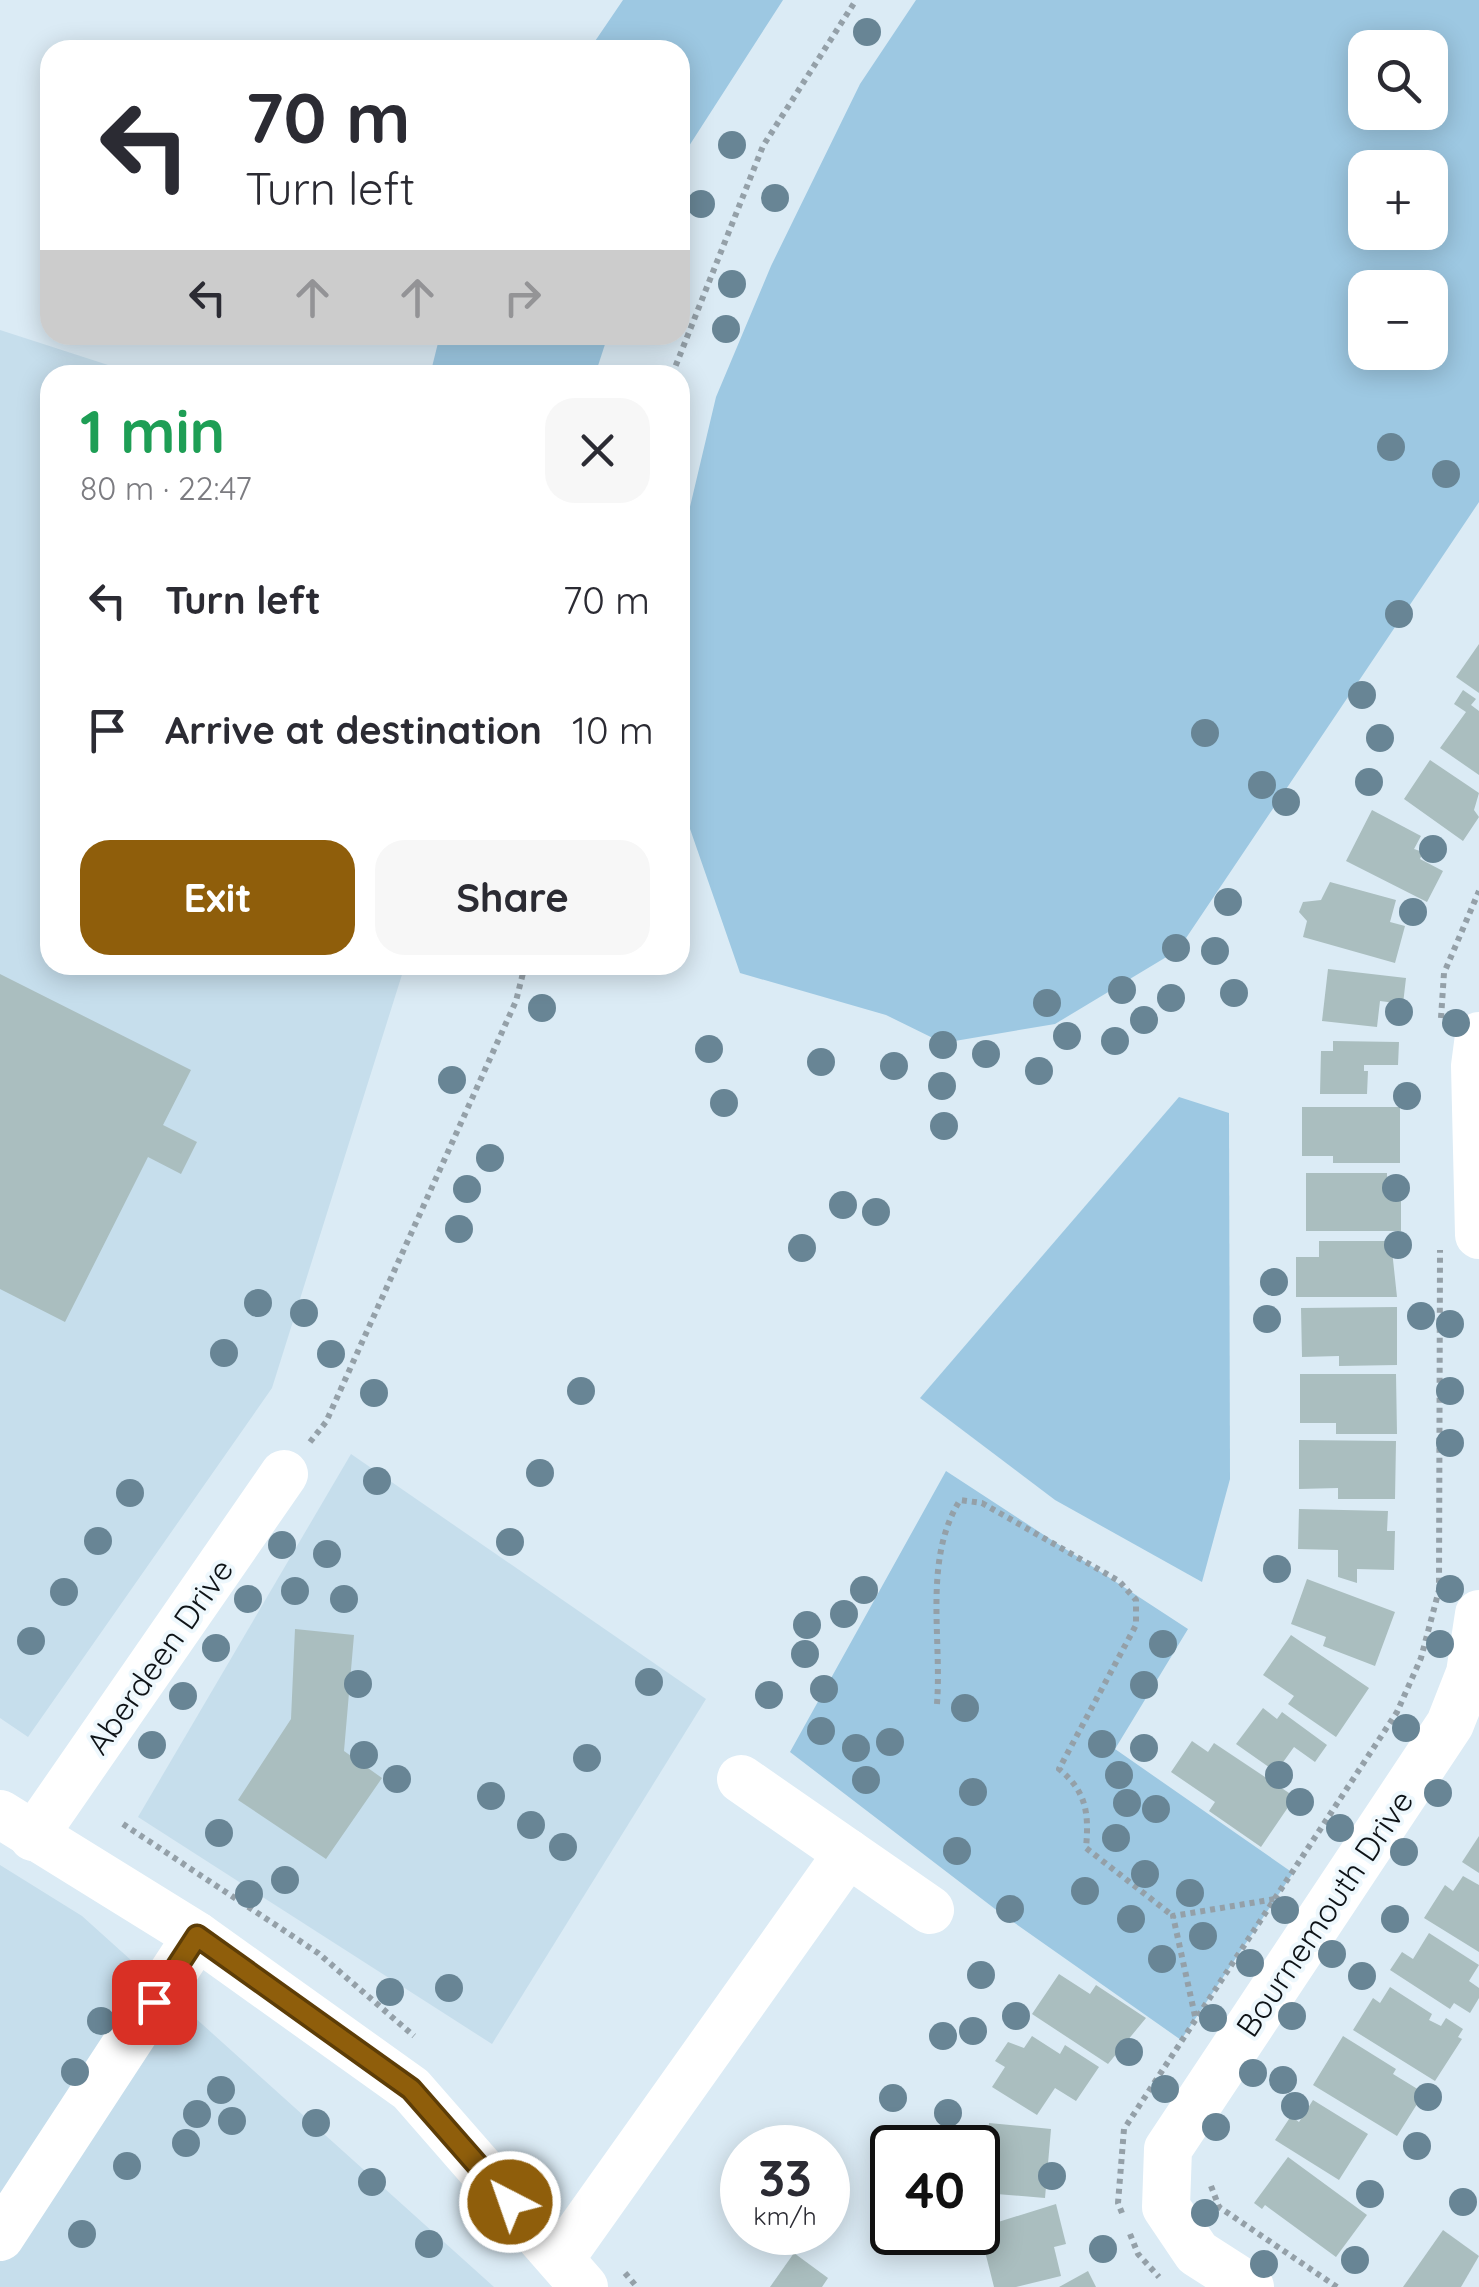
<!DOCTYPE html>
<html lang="en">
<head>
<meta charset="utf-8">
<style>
	body { margin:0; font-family:Quicksand,sans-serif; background:#f7f7f7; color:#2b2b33; height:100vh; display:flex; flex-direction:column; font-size:38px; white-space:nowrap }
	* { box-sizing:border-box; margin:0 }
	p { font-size:32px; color:#7c7c81 }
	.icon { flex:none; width:55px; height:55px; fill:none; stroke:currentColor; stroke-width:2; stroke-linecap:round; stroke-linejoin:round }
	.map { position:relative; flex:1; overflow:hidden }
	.drawer { position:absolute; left:40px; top:365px; width:650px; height:610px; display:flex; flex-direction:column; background:#fff; border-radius:30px; box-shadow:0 5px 25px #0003 }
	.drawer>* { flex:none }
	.banner { position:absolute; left:40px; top:40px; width:650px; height:305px; border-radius:30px; box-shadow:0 5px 25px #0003; background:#fff; color:#2b2b33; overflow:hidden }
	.controls { position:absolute; left:1348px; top:30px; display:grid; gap:20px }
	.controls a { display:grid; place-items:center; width:100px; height:100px; border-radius:20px; background:#fff; box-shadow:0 5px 25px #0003; font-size:50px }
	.speed { position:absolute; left:720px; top:2125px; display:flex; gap:20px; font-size:50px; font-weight:700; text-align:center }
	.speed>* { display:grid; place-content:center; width:130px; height:130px; border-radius:50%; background:#fff; box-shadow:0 5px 25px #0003; line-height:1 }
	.speed small { font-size:25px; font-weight:400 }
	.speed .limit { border:5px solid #111; border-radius:15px; background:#fff; color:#111 }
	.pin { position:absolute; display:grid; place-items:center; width:85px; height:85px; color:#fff; margin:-42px; border-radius:20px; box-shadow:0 5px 15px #0006 }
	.me { position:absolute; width:110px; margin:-55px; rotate:319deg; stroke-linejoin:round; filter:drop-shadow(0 0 8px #0008) }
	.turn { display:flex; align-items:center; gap:35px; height:210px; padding:0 40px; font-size:45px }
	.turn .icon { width:130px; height:130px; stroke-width:2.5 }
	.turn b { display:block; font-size:70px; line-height:85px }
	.lanes { display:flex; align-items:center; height:95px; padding:0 40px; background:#0003; justify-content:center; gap:50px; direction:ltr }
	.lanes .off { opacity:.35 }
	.round { display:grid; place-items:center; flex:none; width:105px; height:105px; border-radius:30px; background:#f7f7f7 }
	.summary { display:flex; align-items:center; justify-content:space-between; height:170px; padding:0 40px }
	h1 { font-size:60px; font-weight:700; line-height:75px; color:#1e9e55 }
	.cta { display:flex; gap:20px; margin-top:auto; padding:20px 40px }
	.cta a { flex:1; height:115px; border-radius:30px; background:#8f5e0b; color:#fff; font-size:40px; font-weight:700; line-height:115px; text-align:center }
	.cta a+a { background:#f7f7f7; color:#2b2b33 }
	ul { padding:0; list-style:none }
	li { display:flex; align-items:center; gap:30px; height:130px; padding:0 40px }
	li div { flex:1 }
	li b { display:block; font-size:38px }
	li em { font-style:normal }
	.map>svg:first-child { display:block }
	.built { fill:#c6deec }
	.green { fill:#9dc8e2; fill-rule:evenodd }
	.building { fill:#aabebf }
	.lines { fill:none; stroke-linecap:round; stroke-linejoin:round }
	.path { stroke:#94a0a8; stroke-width:6; stroke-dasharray:5 5; stroke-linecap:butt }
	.minor { stroke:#fff; stroke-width:48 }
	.tree { fill:#688595 }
	.route-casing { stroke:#5d3d07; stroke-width:25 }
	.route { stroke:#8f5e0b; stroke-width:18 }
	.labels { text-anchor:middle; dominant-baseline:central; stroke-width:8; stroke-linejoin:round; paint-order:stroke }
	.street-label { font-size:32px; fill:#0e1317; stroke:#eef8fd }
</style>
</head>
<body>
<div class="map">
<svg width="1479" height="2287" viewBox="0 0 1479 2287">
	<rect width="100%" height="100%" fill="#dbebf5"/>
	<g class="built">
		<polygon points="0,330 139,375 50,375 50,965 405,965 272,1388 28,1737 0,1718"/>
		<polygon points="351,1454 706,1699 492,2044 138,1817"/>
		<polygon points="0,1865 82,1916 494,2287 0,2287"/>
	</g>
	<g class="green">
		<polygon points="623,0 783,0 680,160 680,50 589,50"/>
		<path d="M916,0h563v502l-301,448 -123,74 -112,19 -57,-28 -146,-42 -60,-173v-251l36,-152 55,-131 89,-182zM1365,48h65v64h-65zM1365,168h65v64h-65zM1365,288h65v64h-65z"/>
		<polygon points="440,335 608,335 595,375 430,375"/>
		<polygon points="1179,1097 1229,1113 1230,1479 1202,1582 1055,1500 920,1398"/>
		<polygon points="946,1471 1188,1629 1115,1749 1293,1873 1181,2040 999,1912 790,1752"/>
	</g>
	<g class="building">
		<polygon points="1479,644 1479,693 1456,677"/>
		<polygon points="1463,690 1476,699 1471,705 1479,711 1479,775 1440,748 1466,712 1454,704"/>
		<polygon points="1430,760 1479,793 1474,810 1479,817 1463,841 1404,799"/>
		<polygon points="1372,810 1421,836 1414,849 1423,852 1420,859 1443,871 1427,902 1346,861"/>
		<polygon points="1330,882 1396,900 1390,922 1405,926 1395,963 1303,937 1307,921 1299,912 1303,902 1321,900"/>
		<polygon points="1328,969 1406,978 1403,1004 1380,1001 1377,1027 1322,1021"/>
		<polygon points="0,974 191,1070 163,1125 197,1142 181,1174 148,1157 65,1322 0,1289"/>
		<polygon points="1333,1041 1399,1042 1398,1065 1364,1065 1364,1071 1368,1071 1367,1094 1320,1094 1321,1051 1333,1051"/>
		<polygon points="1302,1107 1400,1107 1400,1163 1333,1163 1333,1156 1302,1156"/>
		<polygon points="1306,1173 1387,1173 1387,1196 1401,1195 1401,1231 1306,1231"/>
		<polygon points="1319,1241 1391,1241 1397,1297 1296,1297 1296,1257 1319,1257"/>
		<polygon points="1397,1307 1397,1365 1339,1366 1339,1356 1302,1357 1301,1308"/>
		<polygon points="1300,1374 1396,1374 1397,1434 1336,1434 1336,1423 1300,1423"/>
		<polygon points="1299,1440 1396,1441 1395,1499 1338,1499 1338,1488 1299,1489"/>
		<polygon points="1299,1509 1388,1511 1387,1531 1395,1531 1394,1570 1357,1569 1357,1583 1338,1577 1338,1550 1298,1549"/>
		<polygon points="1307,1579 1395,1612 1375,1666 1323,1646 1326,1637 1291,1624"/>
		<polygon points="295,1629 354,1635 344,1751 382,1778 326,1859 238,1800 291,1719"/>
		<polygon points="1291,1635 1369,1688 1336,1737 1288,1704 1294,1696 1263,1675"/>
		<polygon points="1263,1708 1277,1719 1282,1712 1327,1745 1315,1762 1294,1747 1276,1772 1236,1744"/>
		<polygon points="1192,1741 1208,1752 1214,1743 1295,1797 1261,1847 1209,1811 1215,1802 1171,1772"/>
		<polygon points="1479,1836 1479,1873 1462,1862"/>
		<polygon points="1463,1876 1479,1885 1479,1952 1424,1918 1445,1885 1453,1891"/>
		<polygon points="1429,1933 1479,1965 1469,1981 1479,1988 1479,1998 1470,2013 1454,2003 1450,2009 1390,1970 1402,1952 1413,1959"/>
		<polygon points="1059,1974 1090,1994 1096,1985 1146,2018 1108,2064 1032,2014"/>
		<polygon points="1390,1987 1432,2014 1429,2020 1441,2026 1446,2018 1463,2029 1458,2037 1462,2039 1435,2081 1353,2030 1373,1998 1380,2003"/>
		<polygon points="1032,2036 1060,2054 1065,2045 1099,2067 1076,2101 1055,2088 1037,2115 992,2087 1005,2067 995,2061 1008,2042 1024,2048"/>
		<polygon points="1343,2036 1396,2069 1393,2074 1424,2093 1397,2136 1313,2085"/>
		<polygon points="1313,2100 1368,2134 1339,2180 1275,2140 1291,2116 1299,2122"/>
		<polygon points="989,2123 1051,2129 1045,2198 984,2193 984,2187 978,2187 978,2148 949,2148 950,2132 988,2135"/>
		<polygon points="1288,2157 1367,2215 1336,2257 1265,2205 1262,2209 1254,2203"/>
		<polygon points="1056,2204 1066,2244 1054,2247 1061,2276 1016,2287 994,2287 979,2228"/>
		<polygon points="1443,2230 1479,2256 1461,2287 1403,2287"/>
		<polygon points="794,2253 828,2278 822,2287 770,2287"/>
		<polygon points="1088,2271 1096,2287 1059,2287"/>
	</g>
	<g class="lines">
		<g class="path">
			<polyline points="672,375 763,146 856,0"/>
			<polyline points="1441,1018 1444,973 1479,891"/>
			<polyline points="310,1442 326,1422 516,1001 525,965"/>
			<path d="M937,1704c5,-68 -14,-144 23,-204l22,3 137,78 17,19v25l-77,144c28,23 30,45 27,79l87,68"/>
			<polyline points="123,1824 318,1953 414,2036"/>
			<polyline points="1195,2016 1173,1916 1275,1899"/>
			<polyline points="1211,2186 1219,2207 1337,2287"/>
			<polyline points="1122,2213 1118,2203 1124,2129 1397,1712 1421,1658 1439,1590 1440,1250"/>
			<polyline points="1130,2234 1138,2254 1159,2277"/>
			<polyline points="625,2273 637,2287"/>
		</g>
		<g class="minor">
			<polyline points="1479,1036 1475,1066 1479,1235"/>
			<polyline points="741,1779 930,1910"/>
			<polyline points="0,1814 197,1936 411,2089 584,2287"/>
			<polyline points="33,1837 284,1474"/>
			<polyline points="0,2237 197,1936"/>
			<polyline points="560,2259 848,1853"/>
			<polyline points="1250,2287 1197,2253 1166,2207 1168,2149 1450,1724 1470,1673 1479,1614"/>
		</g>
	</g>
	<g class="tree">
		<circle cx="867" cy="32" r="14"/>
		<circle cx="732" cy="145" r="14"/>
		<circle cx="775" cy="198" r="14"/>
		<circle cx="701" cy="204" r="14"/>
		<circle cx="732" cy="284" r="14"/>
		<circle cx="726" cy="329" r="14"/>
		<circle cx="1391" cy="447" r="14"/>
		<circle cx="1446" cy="474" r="14"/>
		<circle cx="1399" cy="614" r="14"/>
		<circle cx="1362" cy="695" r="14"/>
		<circle cx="1205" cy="733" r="14"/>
		<circle cx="1380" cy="738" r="14"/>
		<circle cx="1369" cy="782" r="14"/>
		<circle cx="1262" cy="785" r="14"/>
		<circle cx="1286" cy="802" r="14"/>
		<circle cx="1433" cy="849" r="14"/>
		<circle cx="1228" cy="902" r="14"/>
		<circle cx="1413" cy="912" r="14"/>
		<circle cx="1176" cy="948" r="14"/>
		<circle cx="1215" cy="951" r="14"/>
		<circle cx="1122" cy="990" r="14"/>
		<circle cx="1234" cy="993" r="14"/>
		<circle cx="1171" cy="998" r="14"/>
		<circle cx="1047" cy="1003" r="14"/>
		<circle cx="542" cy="1008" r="14"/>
		<circle cx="1399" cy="1012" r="14"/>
		<circle cx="1144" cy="1020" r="14"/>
		<circle cx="1456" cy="1023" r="14"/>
		<circle cx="1067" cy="1036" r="14"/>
		<circle cx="1115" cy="1041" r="14"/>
		<circle cx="943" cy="1045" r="14"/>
		<circle cx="709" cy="1049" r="14"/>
		<circle cx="986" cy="1054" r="14"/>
		<circle cx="821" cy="1062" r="14"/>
		<circle cx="894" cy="1066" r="14"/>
		<circle cx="1039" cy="1071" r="14"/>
		<circle cx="452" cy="1080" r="14"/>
		<circle cx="942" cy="1086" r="14"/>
		<circle cx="1407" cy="1096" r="14"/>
		<circle cx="724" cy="1103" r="14"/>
		<circle cx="944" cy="1126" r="14"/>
		<circle cx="490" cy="1158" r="14"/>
		<circle cx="1396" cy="1188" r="14"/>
		<circle cx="467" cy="1189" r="14"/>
		<circle cx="843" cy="1205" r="14"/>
		<circle cx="876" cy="1212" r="14"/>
		<circle cx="459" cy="1229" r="14"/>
		<circle cx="1398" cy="1245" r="14"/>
		<circle cx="802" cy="1248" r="14"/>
		<circle cx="1274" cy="1282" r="14"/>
		<circle cx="258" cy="1303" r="14"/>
		<circle cx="304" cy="1313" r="14"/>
		<circle cx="1421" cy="1316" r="14"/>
		<circle cx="1267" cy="1319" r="14"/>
		<circle cx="1450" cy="1324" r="14"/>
		<circle cx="224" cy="1353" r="14"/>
		<circle cx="331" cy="1354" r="14"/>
		<circle cx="581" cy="1391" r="14"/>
		<circle cx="1450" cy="1391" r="14"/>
		<circle cx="374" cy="1393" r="14"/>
		<circle cx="1450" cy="1443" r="14"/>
		<circle cx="540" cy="1473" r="14"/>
		<circle cx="377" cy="1481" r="14"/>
		<circle cx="130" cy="1493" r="14"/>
		<circle cx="98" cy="1541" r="14"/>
		<circle cx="510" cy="1542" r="14"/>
		<circle cx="282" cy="1545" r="14"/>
		<circle cx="327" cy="1554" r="14"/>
		<circle cx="1277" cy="1569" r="14"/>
		<circle cx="1450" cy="1589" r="14"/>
		<circle cx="864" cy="1590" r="14"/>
		<circle cx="295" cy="1591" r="14"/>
		<circle cx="64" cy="1592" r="14"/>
		<circle cx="248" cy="1599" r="14"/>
		<circle cx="344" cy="1599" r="14"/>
		<circle cx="844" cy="1614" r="14"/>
		<circle cx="807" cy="1625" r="14"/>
		<circle cx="31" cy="1641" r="14"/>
		<circle cx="1163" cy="1644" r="14"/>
		<circle cx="1440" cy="1644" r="14"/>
		<circle cx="216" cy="1648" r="14"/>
		<circle cx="805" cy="1654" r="14"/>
		<circle cx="649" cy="1682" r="14"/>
		<circle cx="358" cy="1684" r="14"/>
		<circle cx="1144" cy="1685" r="14"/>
		<circle cx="824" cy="1689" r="14"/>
		<circle cx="769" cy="1695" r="14"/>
		<circle cx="183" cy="1696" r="14"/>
		<circle cx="965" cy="1708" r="14"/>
		<circle cx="1406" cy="1728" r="14"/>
		<circle cx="821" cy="1731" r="14"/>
		<circle cx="890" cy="1742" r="14"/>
		<circle cx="1102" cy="1744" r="14"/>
		<circle cx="152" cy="1745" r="14"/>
		<circle cx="856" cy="1748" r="14"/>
		<circle cx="1144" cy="1748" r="14"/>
		<circle cx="364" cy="1755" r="14"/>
		<circle cx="587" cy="1758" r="14"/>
		<circle cx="1119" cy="1775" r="14"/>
		<circle cx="1279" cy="1775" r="14"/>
		<circle cx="397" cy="1779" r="14"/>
		<circle cx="866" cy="1780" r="14"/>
		<circle cx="973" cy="1792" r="14"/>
		<circle cx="1438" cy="1793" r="14"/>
		<circle cx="491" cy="1796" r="14"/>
		<circle cx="1300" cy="1802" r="14"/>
		<circle cx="1127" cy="1803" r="14"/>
		<circle cx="1156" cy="1809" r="14"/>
		<circle cx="531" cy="1825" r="14"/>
		<circle cx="1340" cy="1828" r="14"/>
		<circle cx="219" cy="1833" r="14"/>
		<circle cx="1116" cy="1838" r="14"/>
		<circle cx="563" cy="1847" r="14"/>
		<circle cx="957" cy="1851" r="14"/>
		<circle cx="1404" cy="1852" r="14"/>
		<circle cx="1145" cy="1874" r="14"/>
		<circle cx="285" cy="1880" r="14"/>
		<circle cx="1085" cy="1891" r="14"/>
		<circle cx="1190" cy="1893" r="14"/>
		<circle cx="249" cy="1894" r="14"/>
		<circle cx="1010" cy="1909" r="14"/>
		<circle cx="1285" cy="1910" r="14"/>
		<circle cx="1131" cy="1919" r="14"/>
		<circle cx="1395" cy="1919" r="14"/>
		<circle cx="1203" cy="1936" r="14"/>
		<circle cx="1332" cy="1954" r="14"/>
		<circle cx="1162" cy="1959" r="14"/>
		<circle cx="1250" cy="1963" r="14"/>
		<circle cx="981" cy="1975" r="14"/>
		<circle cx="1362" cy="1976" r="14"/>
		<circle cx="449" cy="1988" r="14"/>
		<circle cx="390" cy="1992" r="14"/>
		<circle cx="1016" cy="2016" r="14"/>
		<circle cx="1292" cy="2016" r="14"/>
		<circle cx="1213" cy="2018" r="14"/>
		<circle cx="101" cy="2021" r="14"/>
		<circle cx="973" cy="2031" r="14"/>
		<circle cx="943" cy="2036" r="14"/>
		<circle cx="1129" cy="2052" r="14"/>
		<circle cx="75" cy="2072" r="14"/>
		<circle cx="1253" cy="2073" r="14"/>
		<circle cx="1283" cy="2080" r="14"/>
		<circle cx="1165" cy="2089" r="14"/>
		<circle cx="221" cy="2090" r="14"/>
		<circle cx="1428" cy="2097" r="14"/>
		<circle cx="893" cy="2098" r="14"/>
		<circle cx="1295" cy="2106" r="14"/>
		<circle cx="948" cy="2113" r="14"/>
		<circle cx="197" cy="2114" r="14"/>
		<circle cx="232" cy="2121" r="14"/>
		<circle cx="316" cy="2123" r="14"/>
		<circle cx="1216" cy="2127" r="14"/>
		<circle cx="186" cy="2143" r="14"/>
		<circle cx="1417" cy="2146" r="14"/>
		<circle cx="127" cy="2166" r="14"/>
		<circle cx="1052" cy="2176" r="14"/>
		<circle cx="372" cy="2182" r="14"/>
		<circle cx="1370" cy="2194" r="14"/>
		<circle cx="1463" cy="2202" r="14"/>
		<circle cx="1205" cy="2213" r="14"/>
		<circle cx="82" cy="2234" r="14"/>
		<circle cx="429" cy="2244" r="14"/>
		<circle cx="1103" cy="2249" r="14"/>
		<circle cx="1355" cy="2260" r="14"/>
		<circle cx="1264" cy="2264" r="14"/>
	</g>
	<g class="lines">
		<g class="route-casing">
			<polyline id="route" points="154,2002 197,1936 411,2089 510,2202"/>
		</g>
		<use href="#route" class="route"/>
	</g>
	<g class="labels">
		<g class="street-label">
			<text transform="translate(159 1656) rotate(-55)">Aberdeen Drive</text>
			<text transform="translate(1324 1913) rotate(-56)">Bournemouth Drive</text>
		</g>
	</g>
</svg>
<div class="controls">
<a><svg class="icon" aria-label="search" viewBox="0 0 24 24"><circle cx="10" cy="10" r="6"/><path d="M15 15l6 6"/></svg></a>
<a>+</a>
<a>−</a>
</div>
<div class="speed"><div>33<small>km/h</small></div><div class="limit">40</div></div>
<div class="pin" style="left:154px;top:2002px;background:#d93025"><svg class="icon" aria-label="arrive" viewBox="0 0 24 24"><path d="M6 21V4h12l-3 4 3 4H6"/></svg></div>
<svg class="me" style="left:510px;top:2202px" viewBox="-20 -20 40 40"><circle r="17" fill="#8f5e0b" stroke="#fff" stroke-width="3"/><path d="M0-11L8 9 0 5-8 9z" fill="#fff"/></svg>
<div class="banner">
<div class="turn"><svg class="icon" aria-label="left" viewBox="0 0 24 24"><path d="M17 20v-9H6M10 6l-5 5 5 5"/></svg><div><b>70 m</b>Turn left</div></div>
<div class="lanes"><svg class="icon" aria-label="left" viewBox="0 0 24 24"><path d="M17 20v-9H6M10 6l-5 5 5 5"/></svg><svg class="icon off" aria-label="ahead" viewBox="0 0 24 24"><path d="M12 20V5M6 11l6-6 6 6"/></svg><svg class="icon off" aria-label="ahead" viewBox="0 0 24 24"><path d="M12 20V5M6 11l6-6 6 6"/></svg><svg class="icon off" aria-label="right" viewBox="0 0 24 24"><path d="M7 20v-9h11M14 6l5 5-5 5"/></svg></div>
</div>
<section class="drawer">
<div class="summary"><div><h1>1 min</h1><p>80 m · 22:47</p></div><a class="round"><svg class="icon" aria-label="close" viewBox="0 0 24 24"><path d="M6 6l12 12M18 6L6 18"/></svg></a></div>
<ul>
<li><svg class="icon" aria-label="left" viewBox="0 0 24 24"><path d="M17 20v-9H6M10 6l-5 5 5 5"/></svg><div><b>Turn left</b></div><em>70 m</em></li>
<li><svg class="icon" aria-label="arrive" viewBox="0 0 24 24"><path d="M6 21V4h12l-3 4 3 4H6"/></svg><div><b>Arrive at destination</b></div><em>10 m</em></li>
</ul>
<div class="cta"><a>Exit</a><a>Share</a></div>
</section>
</div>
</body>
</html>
